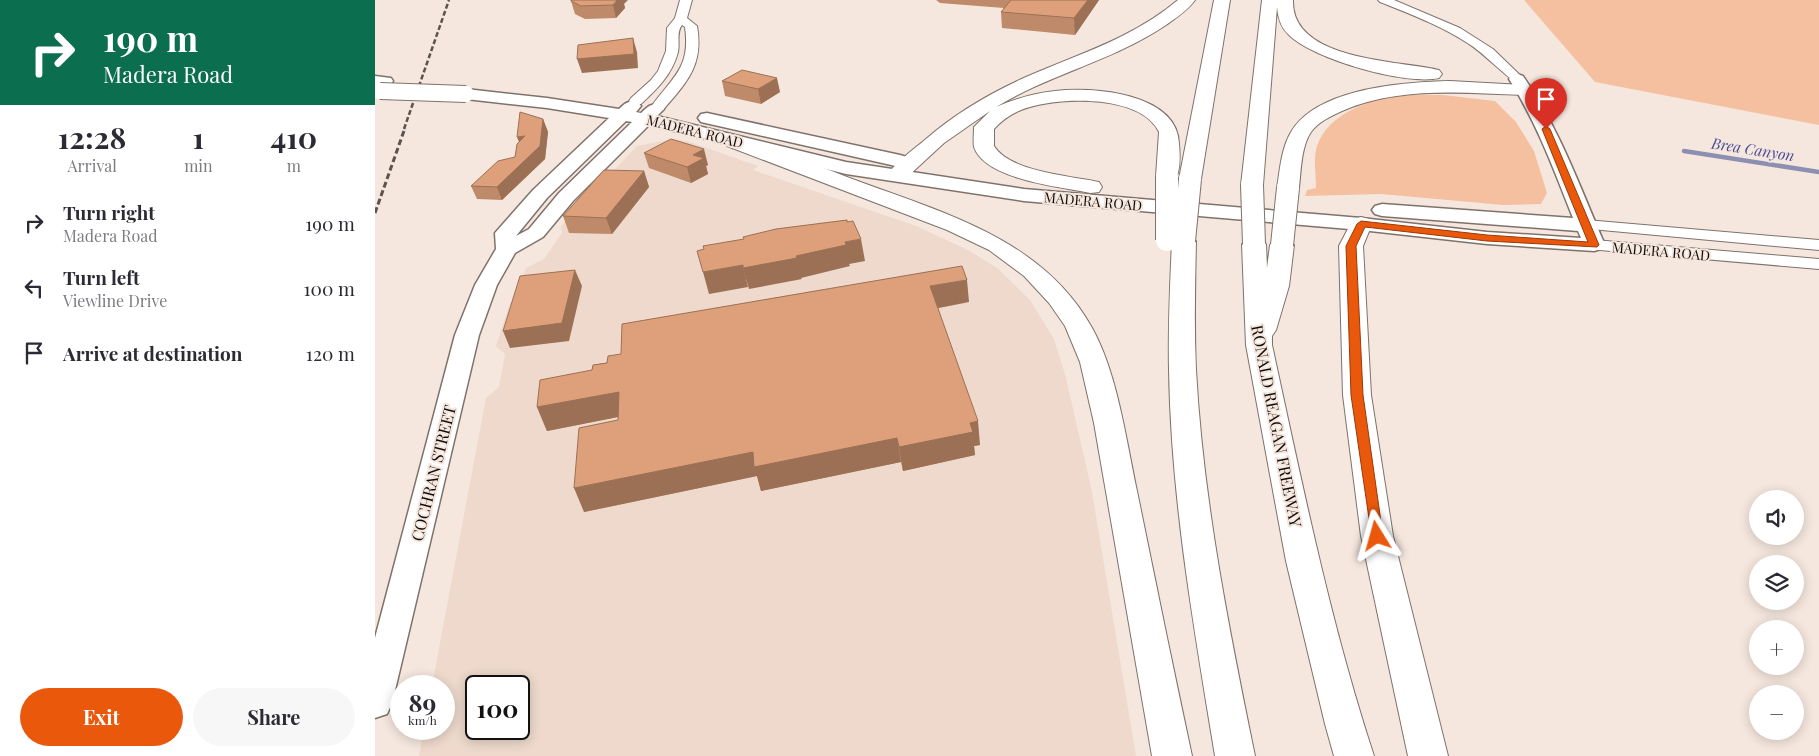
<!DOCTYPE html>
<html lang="en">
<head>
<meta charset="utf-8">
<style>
	body { margin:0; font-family:"Playfair Display",serif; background:#f7f7f7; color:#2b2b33; height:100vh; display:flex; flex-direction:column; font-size:19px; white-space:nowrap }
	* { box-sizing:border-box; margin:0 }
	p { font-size:16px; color:#7c7c81 }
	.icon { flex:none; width:28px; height:28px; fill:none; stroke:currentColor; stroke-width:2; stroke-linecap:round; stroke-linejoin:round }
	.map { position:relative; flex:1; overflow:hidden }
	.drawer { display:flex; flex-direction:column; background:#fff; width:375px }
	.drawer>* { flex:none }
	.hud { background:#0b6e4f; color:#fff; overflow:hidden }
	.buttons { position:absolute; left:1374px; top:490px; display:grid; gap:10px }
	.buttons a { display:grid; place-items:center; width:55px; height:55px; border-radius:50%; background:#fff; box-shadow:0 2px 12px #0003; font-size:25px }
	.speed { position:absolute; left:15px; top:675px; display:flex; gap:10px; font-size:25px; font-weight:700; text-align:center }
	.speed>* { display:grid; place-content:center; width:65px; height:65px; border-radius:50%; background:#fff; box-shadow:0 2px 12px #0003; line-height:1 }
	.speed small { font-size:12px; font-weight:400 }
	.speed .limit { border:2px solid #111; border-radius:8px; background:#fff; color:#111 }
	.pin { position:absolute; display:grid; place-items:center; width:42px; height:42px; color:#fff; margin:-51px -21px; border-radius:50% 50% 50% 0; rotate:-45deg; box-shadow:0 0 5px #0007 }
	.pin .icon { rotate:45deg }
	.me { position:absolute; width:55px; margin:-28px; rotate:352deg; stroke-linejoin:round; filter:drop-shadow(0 0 4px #0008) }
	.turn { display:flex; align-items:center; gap:18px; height:105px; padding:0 20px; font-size:22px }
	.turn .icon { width:65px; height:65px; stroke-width:2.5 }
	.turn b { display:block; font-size:35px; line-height:42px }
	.eta { display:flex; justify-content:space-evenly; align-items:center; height:85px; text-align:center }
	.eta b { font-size:30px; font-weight:700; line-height:35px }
	.primary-button { display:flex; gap:10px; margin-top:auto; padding:10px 20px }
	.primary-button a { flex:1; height:58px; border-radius:30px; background:#ea580c; color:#fff; font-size:20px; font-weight:700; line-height:58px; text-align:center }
	.primary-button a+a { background:#f7f7f7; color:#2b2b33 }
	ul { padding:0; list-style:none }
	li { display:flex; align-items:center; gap:15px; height:65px; padding:0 20px }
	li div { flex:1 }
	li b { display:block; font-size:19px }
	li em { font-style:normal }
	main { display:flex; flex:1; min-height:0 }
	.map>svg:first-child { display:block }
	.built { fill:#eed9cc; fill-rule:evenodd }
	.green { fill:#f5c0a0 }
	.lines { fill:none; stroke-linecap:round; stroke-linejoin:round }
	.stream { stroke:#8d8fb2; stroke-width:4.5 }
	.minor-casing { stroke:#7f726b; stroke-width:2 }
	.major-casing { stroke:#7f726b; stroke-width:3 }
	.highway-casing { stroke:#7f726b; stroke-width:2 }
	.minor { fill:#fff; fill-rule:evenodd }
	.major { fill:#fff; fill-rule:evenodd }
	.highway { fill:#fff; fill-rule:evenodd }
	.rail-far1 { stroke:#5b534e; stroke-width:2.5; stroke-dasharray:5 2.5; stroke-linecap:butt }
	.rail { stroke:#5b534e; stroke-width:3; stroke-dasharray:6 3; stroke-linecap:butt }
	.major-bridge-casing { stroke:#7f726b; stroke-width:18; stroke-linecap:butt }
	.highway-bridge-casing { stroke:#7f726b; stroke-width:24; stroke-linecap:butt }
	.major-bridge { stroke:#fff; stroke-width:16 }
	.highway-bridge { stroke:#fff; stroke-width:22 }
	.wall { fill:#bf8a69 }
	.shaded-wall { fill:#9b7055 }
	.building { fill:#dea07a; stroke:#9b7055 }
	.route { fill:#ea580c; stroke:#983908 }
	.labels { text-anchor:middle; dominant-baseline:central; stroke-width:4; stroke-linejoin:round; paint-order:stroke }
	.far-street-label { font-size:14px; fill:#110c09; stroke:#f5e7de }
	.far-water-label { font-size:15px; font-style:italic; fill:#4a4a95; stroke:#f5e7de }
	.street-label { font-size:16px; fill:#110c09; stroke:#f5e7de }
</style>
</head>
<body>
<main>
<section class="drawer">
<div class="hud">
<div class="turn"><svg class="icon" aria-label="right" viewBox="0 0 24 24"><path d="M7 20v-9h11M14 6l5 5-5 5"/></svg><div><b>190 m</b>Madera Road</div></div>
</div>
<div class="eta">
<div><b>12:28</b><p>Arrival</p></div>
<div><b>1</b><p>min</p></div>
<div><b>410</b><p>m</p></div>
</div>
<ul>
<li><svg class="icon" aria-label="right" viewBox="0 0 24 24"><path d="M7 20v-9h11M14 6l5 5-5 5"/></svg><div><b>Turn right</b><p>Madera Road</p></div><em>190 m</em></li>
<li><svg class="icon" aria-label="left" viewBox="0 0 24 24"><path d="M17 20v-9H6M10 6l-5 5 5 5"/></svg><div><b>Turn left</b><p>Viewline Drive</p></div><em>100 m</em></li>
<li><svg class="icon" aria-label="arrive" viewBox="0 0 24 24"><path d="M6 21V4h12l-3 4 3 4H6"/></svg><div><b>Arrive at destination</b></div><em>120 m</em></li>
</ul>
<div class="primary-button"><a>Exit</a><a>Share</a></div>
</section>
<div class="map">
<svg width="1444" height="756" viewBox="0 0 1444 756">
	<rect width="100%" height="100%" fill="#f5e7de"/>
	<path class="built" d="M298,139l14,2 71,25 -5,4 163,56 52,24 29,18 33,32 24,39 12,39 26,114 44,264h-717l5,-27h20v-43h-12l54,-288 13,-11 6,-33 -9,-8 13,-40 17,-38 18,-9 18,-26 -1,-7 76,-80zM101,686h43v43h-43z"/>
	<g class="green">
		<polygon points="1149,0 1444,0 1444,125 1220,82"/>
		<path d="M1068,95l52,6 21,21 18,29 13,42 -6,11 -38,1 -122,-11 -76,2 2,-6 9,-2c0,-13 -3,-30 1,-42 11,-32 52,-47 83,-50 14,-2 29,-1 43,-1z"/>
	</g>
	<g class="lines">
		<polyline class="stream" points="1309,151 1444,172"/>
		<g class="minor-casing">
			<g id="minor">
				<path d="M305,0h12l-5,18 10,8c7,39 -10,56 -34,84h-10l-2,-3c21,-30 40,-38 34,-80l-3,-2c-6,7 -2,18 -4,27 -6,23 -21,37 -37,52h-10l-2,-3 2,-3 20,-18 7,-9 8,-20 1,-23 8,-10z"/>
				<path d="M1003,0h16l66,28 33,21 31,30 -7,4c-6,-2 -37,-33 -48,-39 -27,-18 -59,-30 -89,-42z"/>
				<polygon points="1211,220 1444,240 1444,250 1205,228 1203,225 1205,222"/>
				<polygon points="1219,240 1444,259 1444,269 1213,249 1211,245 1213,241"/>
			</g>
		</g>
		<g class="major-casing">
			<g id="major">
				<path d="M1142,74l6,2c36,52 57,111 82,169l-4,4 -7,2 -107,-7 -126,-14 -337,-29 -178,-27 -197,-49 -76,76 -30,36 -28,16 -18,32 -18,50 -87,368 -5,11 -12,4v-80l80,-303 20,-50 21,-36 -1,-16 38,-43 76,-72 -62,-10 -81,-9 -6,-1 -2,-4 2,-4 6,-1 81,9 72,11c6,-6 10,-9 19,-7l3,4 -5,6 5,1c7,-7 10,-10 20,-8l3,4 -7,7 189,46 178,27 337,29 126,14 94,6 -3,-7 -196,-15 -7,-2 -3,-4 3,-4 7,-2 191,14c-19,-48 -36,-95 -64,-139l2,-3zM251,121l6,1 -73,71 -30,36 -13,7 31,-38z"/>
				<polygon points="0,76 16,78 18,81 16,84 0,86"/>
				<polygon points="332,113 525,155 532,157 534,161 532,165 525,167 326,122 323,118 326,114"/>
			</g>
		</g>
		<g class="highway-casing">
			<g id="highway">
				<path d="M803,0h17c-7,10 -19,18 -29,25 -53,36 -116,49 -170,82 19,-8 38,-14 59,-16 37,-5 123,2 124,53 1,11 2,28 -5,37l-7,2 -7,-2 -4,-4 3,-45c-18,-37 -96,-35 -129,-25 -15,4 -26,11 -36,22v17c16,26 77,30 105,36l3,5 -3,5 -8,1c-29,-6 -106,-13 -117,-46 -1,-5 0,-14 0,-20l16,-16 -46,32 -39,36 -7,2 -7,-2 -4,-4c10,-14 26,-25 39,-36 30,-26 64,-46 100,-62 53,-23 107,-39 152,-77z"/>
				<polygon points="839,0 855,0 826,179 822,183 815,185 808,183 804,179"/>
				<path d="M887,0h31c-2,61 105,60 146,70l3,4 -3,4c-32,8 -126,-19 -150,-43 -8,-7 -11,-17 -12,-28l-14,178 -3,5 -8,1 -8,-1 -3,-5z"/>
				<path d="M1075,81l73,4 6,1 3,4 -3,4 -6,1c-61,-2 -123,-9 -181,16 -11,5 -24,11 -31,21 -10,15 -10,39 -12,56l-3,5 -8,1 -8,-1 -3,-5c3,-18 4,-39 14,-56 26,-44 113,-50 159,-51z"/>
				<path d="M359,136c38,10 76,27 113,41 90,34 193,59 244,149 26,45 35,113 46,165 18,88 36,177 55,265h-40l-58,-333 -14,-61 -15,-36 -16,-23 -25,-27 -35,-26 -42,-20 -220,-84 -3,-4 3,-4z"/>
				<polygon points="986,217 994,219 997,224 988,246 996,395 1018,536 1073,756 1033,756 986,536 968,395 964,246 978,219"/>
				<path d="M809,234l8,2 4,5c-1,43 -2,86 0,129 7,130 33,259 59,386h-40c-21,-128 -44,-257 -46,-386 -1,-43 1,-86 3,-129l4,-5z"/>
				<path d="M879,237l8,2 4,5 1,24 3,-23 4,-5 8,-2 8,2 4,5 -5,41 -13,44 -4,6v9c30,138 58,277 102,411h-40l-9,-32 -39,-163 -40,-216 -4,-101 4,-5z"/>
			</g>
		</g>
		<use href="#minor" class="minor"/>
		<use href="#major" class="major"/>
		<use href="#highway" class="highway"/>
		<polyline class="rail-far1" points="29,129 74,0"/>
		<polyline class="rail" points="0,213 30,128"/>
		<g class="major-bridge-casing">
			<polyline id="major-bridge" points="5,91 91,94"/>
		</g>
		<g class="highway-bridge-casing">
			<g id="highway-bridge">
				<polyline points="792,177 792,240"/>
				<polyline points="877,185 879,244"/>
				<polyline points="809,241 815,179"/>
				<polyline points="907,245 913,188"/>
			</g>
		</g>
		<use href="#major-bridge" class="major-bridge"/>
		<use href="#highway-bridge" class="highway-bridge"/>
	</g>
	<g class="wall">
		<polygon points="561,0 724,0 700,35 627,28 626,12 629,8 565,3"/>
		<polygon points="196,1 249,4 250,8 241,18 210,19 200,14"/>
		<polygon points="347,81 405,92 386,104 350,96"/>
		<polygon points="168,119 173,132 170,159 127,200 102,199 96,186 140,157"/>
		<polygon points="269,153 333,165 331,166 333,174 316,183 274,168"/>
		<polygon points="269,171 274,187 237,234 194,233 188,216"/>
		<polygon points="594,302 563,308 605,445 599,446 600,455 528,471 526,462 386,491 382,476 209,512 243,420 243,417 172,431 162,407 217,370 218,365"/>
	</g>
	<g class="shaded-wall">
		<polygon points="242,0 253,0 249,4 250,8 241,18 238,5"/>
		<polygon points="713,0 724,0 700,35 699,18"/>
		<polygon points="258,38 262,52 263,68 207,73 202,59"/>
		<polygon points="402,78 405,92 386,104 383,89"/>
		<polygon points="168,119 173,132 170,159 127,200 122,187"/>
		<polygon points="150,136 147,150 142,137"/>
		<polygon points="329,149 333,165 331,166 333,174 316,183 312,167 318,155"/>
		<polygon points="269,171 274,187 237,234 231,218"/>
		<polygon points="486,239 490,261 474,264 475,266 426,278 427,279 374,289 368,268 421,256 470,242"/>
		<polygon points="368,265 373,287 334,294 328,272"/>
		<polygon points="200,270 207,286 194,341 135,348 128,331"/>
		<polygon points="592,280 594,302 558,309 555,286"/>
		<polygon points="244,392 253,415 172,431 162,407"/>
		<polygon points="603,421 605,445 599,446 600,455 528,471 524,447 595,423"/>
		<polygon points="522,438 526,462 386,491 382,476 209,512 199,488 378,452"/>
	</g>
	<g class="building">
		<polygon points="196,0 242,0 238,5 206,6 196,1"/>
		<polygon points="636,0 713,0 699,18 626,12"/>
		<polygon points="258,38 259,54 202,59 203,45"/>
		<polygon points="367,70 402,78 383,89 347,81"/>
		<polygon points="145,112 168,119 165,146 122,187 96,186 123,161 140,157 142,144 150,136 142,137"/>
		<polygon points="296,139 329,149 318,155 329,158 312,167 269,153"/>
		<polygon points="229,170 269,171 231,218 188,216"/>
		<polygon points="472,220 472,222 478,221 486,239 470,242 471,245 421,256 422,258 368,268 368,265 328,272 322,251 329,249 328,246 369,239 368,237 401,229"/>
		<polygon points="587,266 592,280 555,286 603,421 595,423 598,432 524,447 522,438 379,467 378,452 199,488 204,428 243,420 244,392 162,407 165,380 217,370 218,365 232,363 233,356 246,354 247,324"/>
		<polygon points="200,270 187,323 128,331 145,276"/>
	</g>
	<polygon class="route" points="1171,126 1175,129 1224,245 1222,247 1112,241 990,227 981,246 988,395 1008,536 1007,539 997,539 976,395 971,246 982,224 986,221 1112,235 1213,242 1167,129"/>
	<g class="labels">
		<g class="far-street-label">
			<text transform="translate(320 131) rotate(14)">MADERA ROAD</text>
			<text transform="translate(718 201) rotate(5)">MADERA ROAD</text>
			<text transform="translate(1286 251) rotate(5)">MADERA ROAD</text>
		</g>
		<g class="far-water-label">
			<text transform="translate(1378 149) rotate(9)">Brea Canyon</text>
		</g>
		<g class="street-label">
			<text transform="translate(902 426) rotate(79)">RONALD REAGAN FREEWAY</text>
			<text transform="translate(58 473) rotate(-76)">COCHRAN STREET</text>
		</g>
	</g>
</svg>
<div class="buttons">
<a><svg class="icon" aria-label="sound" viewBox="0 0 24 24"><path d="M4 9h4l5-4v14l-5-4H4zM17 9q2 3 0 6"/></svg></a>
<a><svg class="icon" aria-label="layers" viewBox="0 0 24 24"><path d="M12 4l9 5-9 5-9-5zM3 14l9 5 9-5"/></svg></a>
<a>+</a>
<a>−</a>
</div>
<div class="speed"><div>89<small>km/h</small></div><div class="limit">100</div></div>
<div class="pin" style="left:1171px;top:129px;background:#d93025"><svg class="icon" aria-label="arrive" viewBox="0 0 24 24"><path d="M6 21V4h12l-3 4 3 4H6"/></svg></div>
<svg class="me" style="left:1002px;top:536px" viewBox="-20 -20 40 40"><path d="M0-17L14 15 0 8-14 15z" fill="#ea580c" stroke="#fff" stroke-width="4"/></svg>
</div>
</main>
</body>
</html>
